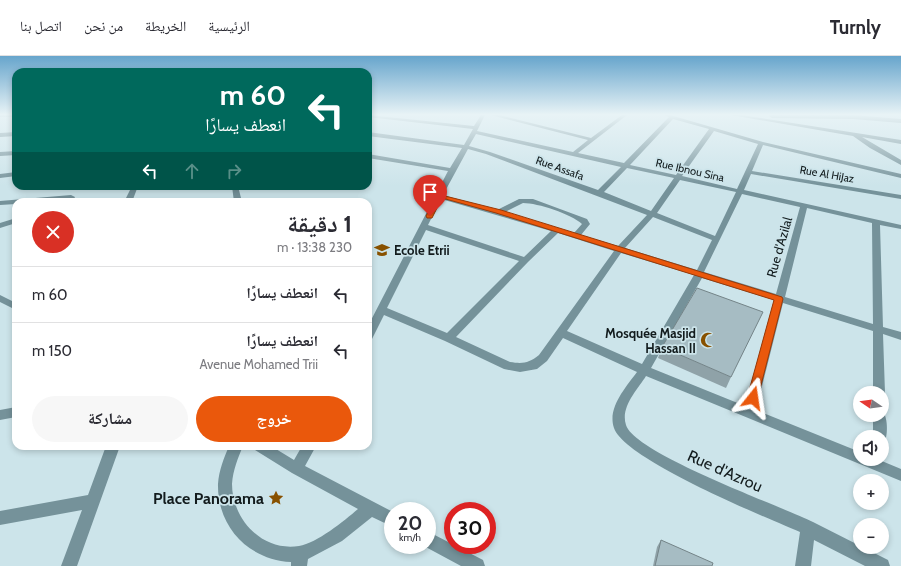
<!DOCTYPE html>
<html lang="ar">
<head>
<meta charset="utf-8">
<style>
	body { margin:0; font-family:Cabin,"Noto Naskh Arabic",sans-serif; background:#f7f7f7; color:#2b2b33; direction:rtl; height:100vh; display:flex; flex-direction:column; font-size:15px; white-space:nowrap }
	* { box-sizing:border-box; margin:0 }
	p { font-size:13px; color:#7c7c81 }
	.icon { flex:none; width:22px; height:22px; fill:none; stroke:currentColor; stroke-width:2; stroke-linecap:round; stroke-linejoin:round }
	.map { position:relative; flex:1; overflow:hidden; direction:ltr }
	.sheet { position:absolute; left:12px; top:142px; width:360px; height:252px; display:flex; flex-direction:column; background:#fff; border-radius:12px; box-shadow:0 2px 6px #0003; direction:rtl }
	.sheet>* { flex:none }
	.guide { position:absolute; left:12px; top:12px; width:360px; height:122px; border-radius:12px; box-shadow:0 2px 6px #0003; direction:rtl; background:#00695c; color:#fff; overflow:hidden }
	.needle { width:26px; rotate:283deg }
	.tools { position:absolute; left:853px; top:330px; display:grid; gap:8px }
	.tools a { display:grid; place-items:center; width:36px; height:36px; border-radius:50%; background:#fff; box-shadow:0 2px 6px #0003; font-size:20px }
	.speed { position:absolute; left:384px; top:446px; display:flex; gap:8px; font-size:20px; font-weight:700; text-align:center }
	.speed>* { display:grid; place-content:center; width:52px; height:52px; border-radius:50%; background:#fff; box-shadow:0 2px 6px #0003; line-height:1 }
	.speed small { font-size:10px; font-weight:400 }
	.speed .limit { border:6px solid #d22; background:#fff; color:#111 }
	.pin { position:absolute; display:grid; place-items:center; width:34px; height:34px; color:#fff; margin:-41px -17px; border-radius:50% 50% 50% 0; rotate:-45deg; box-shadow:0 0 4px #0007 }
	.pin .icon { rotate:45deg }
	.me { position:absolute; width:44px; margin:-22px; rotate:15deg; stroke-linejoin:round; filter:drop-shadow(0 0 3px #0008) }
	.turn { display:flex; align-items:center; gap:14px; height:84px; padding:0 20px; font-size:18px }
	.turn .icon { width:52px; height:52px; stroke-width:2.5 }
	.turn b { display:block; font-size:28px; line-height:34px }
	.lanes { display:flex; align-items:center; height:38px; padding:0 20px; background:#0003; justify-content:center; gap:20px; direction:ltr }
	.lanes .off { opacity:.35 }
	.round { display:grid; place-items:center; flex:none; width:42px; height:42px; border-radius:21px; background:#f7f7f7 }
	.headline { display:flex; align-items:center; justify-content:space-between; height:68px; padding:0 20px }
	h1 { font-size:24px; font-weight:700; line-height:30px }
	.action { display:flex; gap:8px; margin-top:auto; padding:8px 20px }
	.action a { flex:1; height:46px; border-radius:24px; background:#ea580c; color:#fff; font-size:16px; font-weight:700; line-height:46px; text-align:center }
	.action a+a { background:#f7f7f7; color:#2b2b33 }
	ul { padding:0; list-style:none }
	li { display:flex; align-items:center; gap:12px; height:56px; padding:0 20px; border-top:1px solid #e1e1e2 }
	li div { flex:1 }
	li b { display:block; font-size:15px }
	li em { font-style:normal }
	header { display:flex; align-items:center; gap:24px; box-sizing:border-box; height:56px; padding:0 20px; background:#fff; border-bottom:1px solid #e1e1e2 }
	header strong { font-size:19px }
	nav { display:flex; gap:22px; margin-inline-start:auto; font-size:14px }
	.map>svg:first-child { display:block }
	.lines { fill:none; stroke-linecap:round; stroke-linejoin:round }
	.minor { fill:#75929a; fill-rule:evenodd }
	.wall { fill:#8fa2a8 }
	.building { fill:#a6bcc3; stroke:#748488 }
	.route { fill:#ea580c; stroke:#983908 }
	.labels { text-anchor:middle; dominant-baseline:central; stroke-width:3.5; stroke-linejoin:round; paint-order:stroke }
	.far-street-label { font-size:11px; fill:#121b1d; stroke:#cce4ea }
	.street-label { font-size:13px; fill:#121b1d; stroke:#cce4ea }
	.poi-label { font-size:13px; font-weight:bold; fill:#121b1d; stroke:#cce4ea; text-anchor:start }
	.near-street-label { font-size:16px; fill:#121b1d; stroke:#cce4ea }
	.near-poi-label { font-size:16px; font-weight:bold; fill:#121b1d; stroke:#cce4ea; text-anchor:end }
</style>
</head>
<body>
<header>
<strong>Turnly</strong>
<nav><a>الرئيسية</a><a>الخريطة</a><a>من نحن</a><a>اتصل بنا</a></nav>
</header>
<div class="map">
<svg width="901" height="510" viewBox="0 0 901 510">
	<rect width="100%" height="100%" fill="#cce4ea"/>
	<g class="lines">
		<g class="minor">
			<rect x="0" y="59" width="16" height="2"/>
			<path d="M368,59l106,11 7,-11h4l-8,16 96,21 15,-12 -97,-25h8l92,23 31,-23h5l-49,38 46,10 45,-46 -5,-2h6l93,27 138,32v4l-138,-33 -11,26 149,24v4l-150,-25 -7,16 157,35v4l-21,-4 3,102 18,5v8l-18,-6 2,59 -2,3 -1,1v-4h-9v-62l-90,-28 -27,107 104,42v7h17l24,10v12l-255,-105c-8,13 -26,31 -20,49 9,29 155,81 187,97 25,13 50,25 75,38l2,6h-25l-51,-26 -3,26h-16l5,-34c-35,-15 -175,-72 -186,-104 -7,-20 12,-41 23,-56l-74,-34 -16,23 -10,8 -17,3 -16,-3 -59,-28 -61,-26 -12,24 -4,1v-14l80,-155 -80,-13v-4l82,14 12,-20 -94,-12v-4l96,13 9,-16 -105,-12zM673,63l36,10 -33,46 -46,-10zM714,75l44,13 -21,45 -55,-13zM476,78l145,33 -23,23 -108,-38 -21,-6zM468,93l18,5 161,61 -29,31 -37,-11 9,-11 -3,-5 -54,-20h-14l-22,11 -54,-15zM627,112l47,10 -23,33 -47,-19zM680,124l56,12 -21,44 -58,-23zM742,138l58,13 -24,87 -72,-22zM441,143l110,32 -27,26 -96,-32zM523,147c15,0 48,11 59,21l-8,9 -69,-21zM807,152l65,15 1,101 -88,-27zM653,161l59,23 -15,30 -72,-22zM426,174l93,31 -72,72 -60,-25zM558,177l56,18 -75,104c-10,8 -16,9 -29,7l-54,-25 72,-75zM621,197l73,22 -52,89 -75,-33zM702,222l72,22 -29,106 -94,-38z"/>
			<polygon points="731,59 741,59 901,84 901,88 862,81 901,104 901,109 870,92 853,80"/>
			<polygon points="771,59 853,59 901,63 901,67 853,63 772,62 769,60"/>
			<polygon points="16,76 16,80 0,81 0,77"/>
			<polygon points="16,95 16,99 0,100 0,96"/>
			<polygon points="16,116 16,120 0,122 0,118"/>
			<polygon points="132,130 138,130 132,146 124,146"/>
			<polygon points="232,130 238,130 242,146 234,146"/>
			<polygon points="71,139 75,141 74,143 37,146 16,146 16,148 0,149 0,145"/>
			<polygon points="16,162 16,167 0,172 0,167"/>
			<polygon points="0,239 16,247 16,254 0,246"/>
			<polygon points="16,351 16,361 0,364 0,354"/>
			<path d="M882,355c6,5 6,23 3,30l-3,1v-5h-9v-22h9z"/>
			<polygon points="106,390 120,390 77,510 61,510 82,454 0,469 0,455 88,439"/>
			<path d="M229,390h14c-5,12 -10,24 -11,38 0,35 30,68 67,62 18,-3 45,-25 59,-37l-66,-36 -37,-23 -2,-4h18l23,14 8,-14h14l-11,20 88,46v15l-21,-10 -30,24 -34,18 -1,7h-16v-4c-42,-2 -74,-35 -73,-78 1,-14 6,-26 11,-38z"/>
			<polygon points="427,475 483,504 485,510 461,510 422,489 427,489"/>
		</g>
	</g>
	<g class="wall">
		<polygon points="662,291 731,321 726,332 658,302"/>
		<polygon points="661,484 712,510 653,510 657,491"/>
	</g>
	<g class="building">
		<polygon points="697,232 763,256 731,321 662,291"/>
		<polygon points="661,484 713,507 712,510 655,510"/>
	</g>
	<linearGradient id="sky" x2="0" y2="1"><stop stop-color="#67a5cc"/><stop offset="0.45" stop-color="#e8f3f6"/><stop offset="1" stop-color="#e8f3f6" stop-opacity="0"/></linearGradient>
	<rect width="901" height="130" fill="url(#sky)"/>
	<polygon class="route" points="437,138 501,154 782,241 783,243 757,345 753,346 749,345 747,342 774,244 496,157 442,142 432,162 427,162 426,160"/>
	<defs>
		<g id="school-bare" transform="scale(1.2)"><path d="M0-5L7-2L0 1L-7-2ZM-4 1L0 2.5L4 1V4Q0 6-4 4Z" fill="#885100" stroke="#cce4ea" stroke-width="2.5" paint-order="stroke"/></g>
		<g id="mosque-bare" transform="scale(1.2)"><path d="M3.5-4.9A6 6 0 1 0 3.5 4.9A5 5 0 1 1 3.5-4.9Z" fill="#885100" stroke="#cce4ea" stroke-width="2.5" paint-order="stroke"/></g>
		<g id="sight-bare" transform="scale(1.2)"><path d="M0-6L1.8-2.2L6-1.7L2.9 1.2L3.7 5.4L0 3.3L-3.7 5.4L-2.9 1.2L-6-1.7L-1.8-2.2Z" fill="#885100" stroke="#cce4ea" stroke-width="2.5" paint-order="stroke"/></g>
	</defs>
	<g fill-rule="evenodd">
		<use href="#school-bare" x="382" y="194"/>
		<use href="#mosque-bare" x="708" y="284"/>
		<use href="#sight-bare" x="276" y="442"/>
	</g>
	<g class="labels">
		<g class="far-street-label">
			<text transform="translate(560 112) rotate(20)">Rue Assafa</text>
			<text transform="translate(690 114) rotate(13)">Rue Ibnou Sina</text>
			<text transform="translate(827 118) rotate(10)">Rue Al HiJaz</text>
		</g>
		<g class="street-label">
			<text transform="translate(779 191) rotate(-74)">Rue d'Azilal</text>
		</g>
		<g class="poi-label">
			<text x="394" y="194">Ecole Etrii</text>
			<text x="696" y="277" text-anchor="end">Mosquée Masjid<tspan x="696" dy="15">Hassan II</tspan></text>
		</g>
		<g class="near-street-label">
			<text transform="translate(725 415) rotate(24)">Rue d'Azrou</text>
		</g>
		<g class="near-poi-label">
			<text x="264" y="442">Place Panorama</text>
		</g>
	</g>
</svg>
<div class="tools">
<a><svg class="needle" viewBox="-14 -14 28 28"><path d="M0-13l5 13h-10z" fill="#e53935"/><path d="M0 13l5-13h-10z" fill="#7c7c81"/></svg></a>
<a><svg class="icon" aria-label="sound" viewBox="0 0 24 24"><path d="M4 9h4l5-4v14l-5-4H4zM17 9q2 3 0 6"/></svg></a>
<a>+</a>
<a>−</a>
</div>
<div class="speed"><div>20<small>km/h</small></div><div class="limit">30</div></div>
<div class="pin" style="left:430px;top:160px;background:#d93025"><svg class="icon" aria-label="arrive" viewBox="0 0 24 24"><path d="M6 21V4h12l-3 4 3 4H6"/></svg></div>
<svg class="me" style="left:753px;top:342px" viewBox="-20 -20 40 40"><path d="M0-17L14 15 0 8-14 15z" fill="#ea580c" stroke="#fff" stroke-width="4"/></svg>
<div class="guide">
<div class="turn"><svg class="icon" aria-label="left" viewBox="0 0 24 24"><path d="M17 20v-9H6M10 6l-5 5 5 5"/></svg><div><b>60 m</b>انعطف يسارًا</div></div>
<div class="lanes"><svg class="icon" aria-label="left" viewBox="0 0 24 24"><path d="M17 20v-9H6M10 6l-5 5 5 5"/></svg><svg class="icon off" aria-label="ahead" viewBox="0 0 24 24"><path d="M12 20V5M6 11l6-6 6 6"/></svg><svg class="icon off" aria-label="right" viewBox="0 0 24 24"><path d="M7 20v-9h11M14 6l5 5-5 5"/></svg></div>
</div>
<section class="sheet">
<div class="headline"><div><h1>1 دقيقة</h1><p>230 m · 13:38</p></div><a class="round" style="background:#d93025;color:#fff"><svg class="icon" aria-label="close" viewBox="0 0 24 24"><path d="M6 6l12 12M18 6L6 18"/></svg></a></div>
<ul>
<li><svg class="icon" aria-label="left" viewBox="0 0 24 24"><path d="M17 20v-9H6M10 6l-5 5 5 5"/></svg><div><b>انعطف يسارًا</b></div><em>60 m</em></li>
<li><svg class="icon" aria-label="left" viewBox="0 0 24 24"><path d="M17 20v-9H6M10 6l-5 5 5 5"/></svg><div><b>انعطف يسارًا</b><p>Avenue Mohamed Trii</p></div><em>150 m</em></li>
</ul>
<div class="action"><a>خروج</a><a>مشاركة</a></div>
</section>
</div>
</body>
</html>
